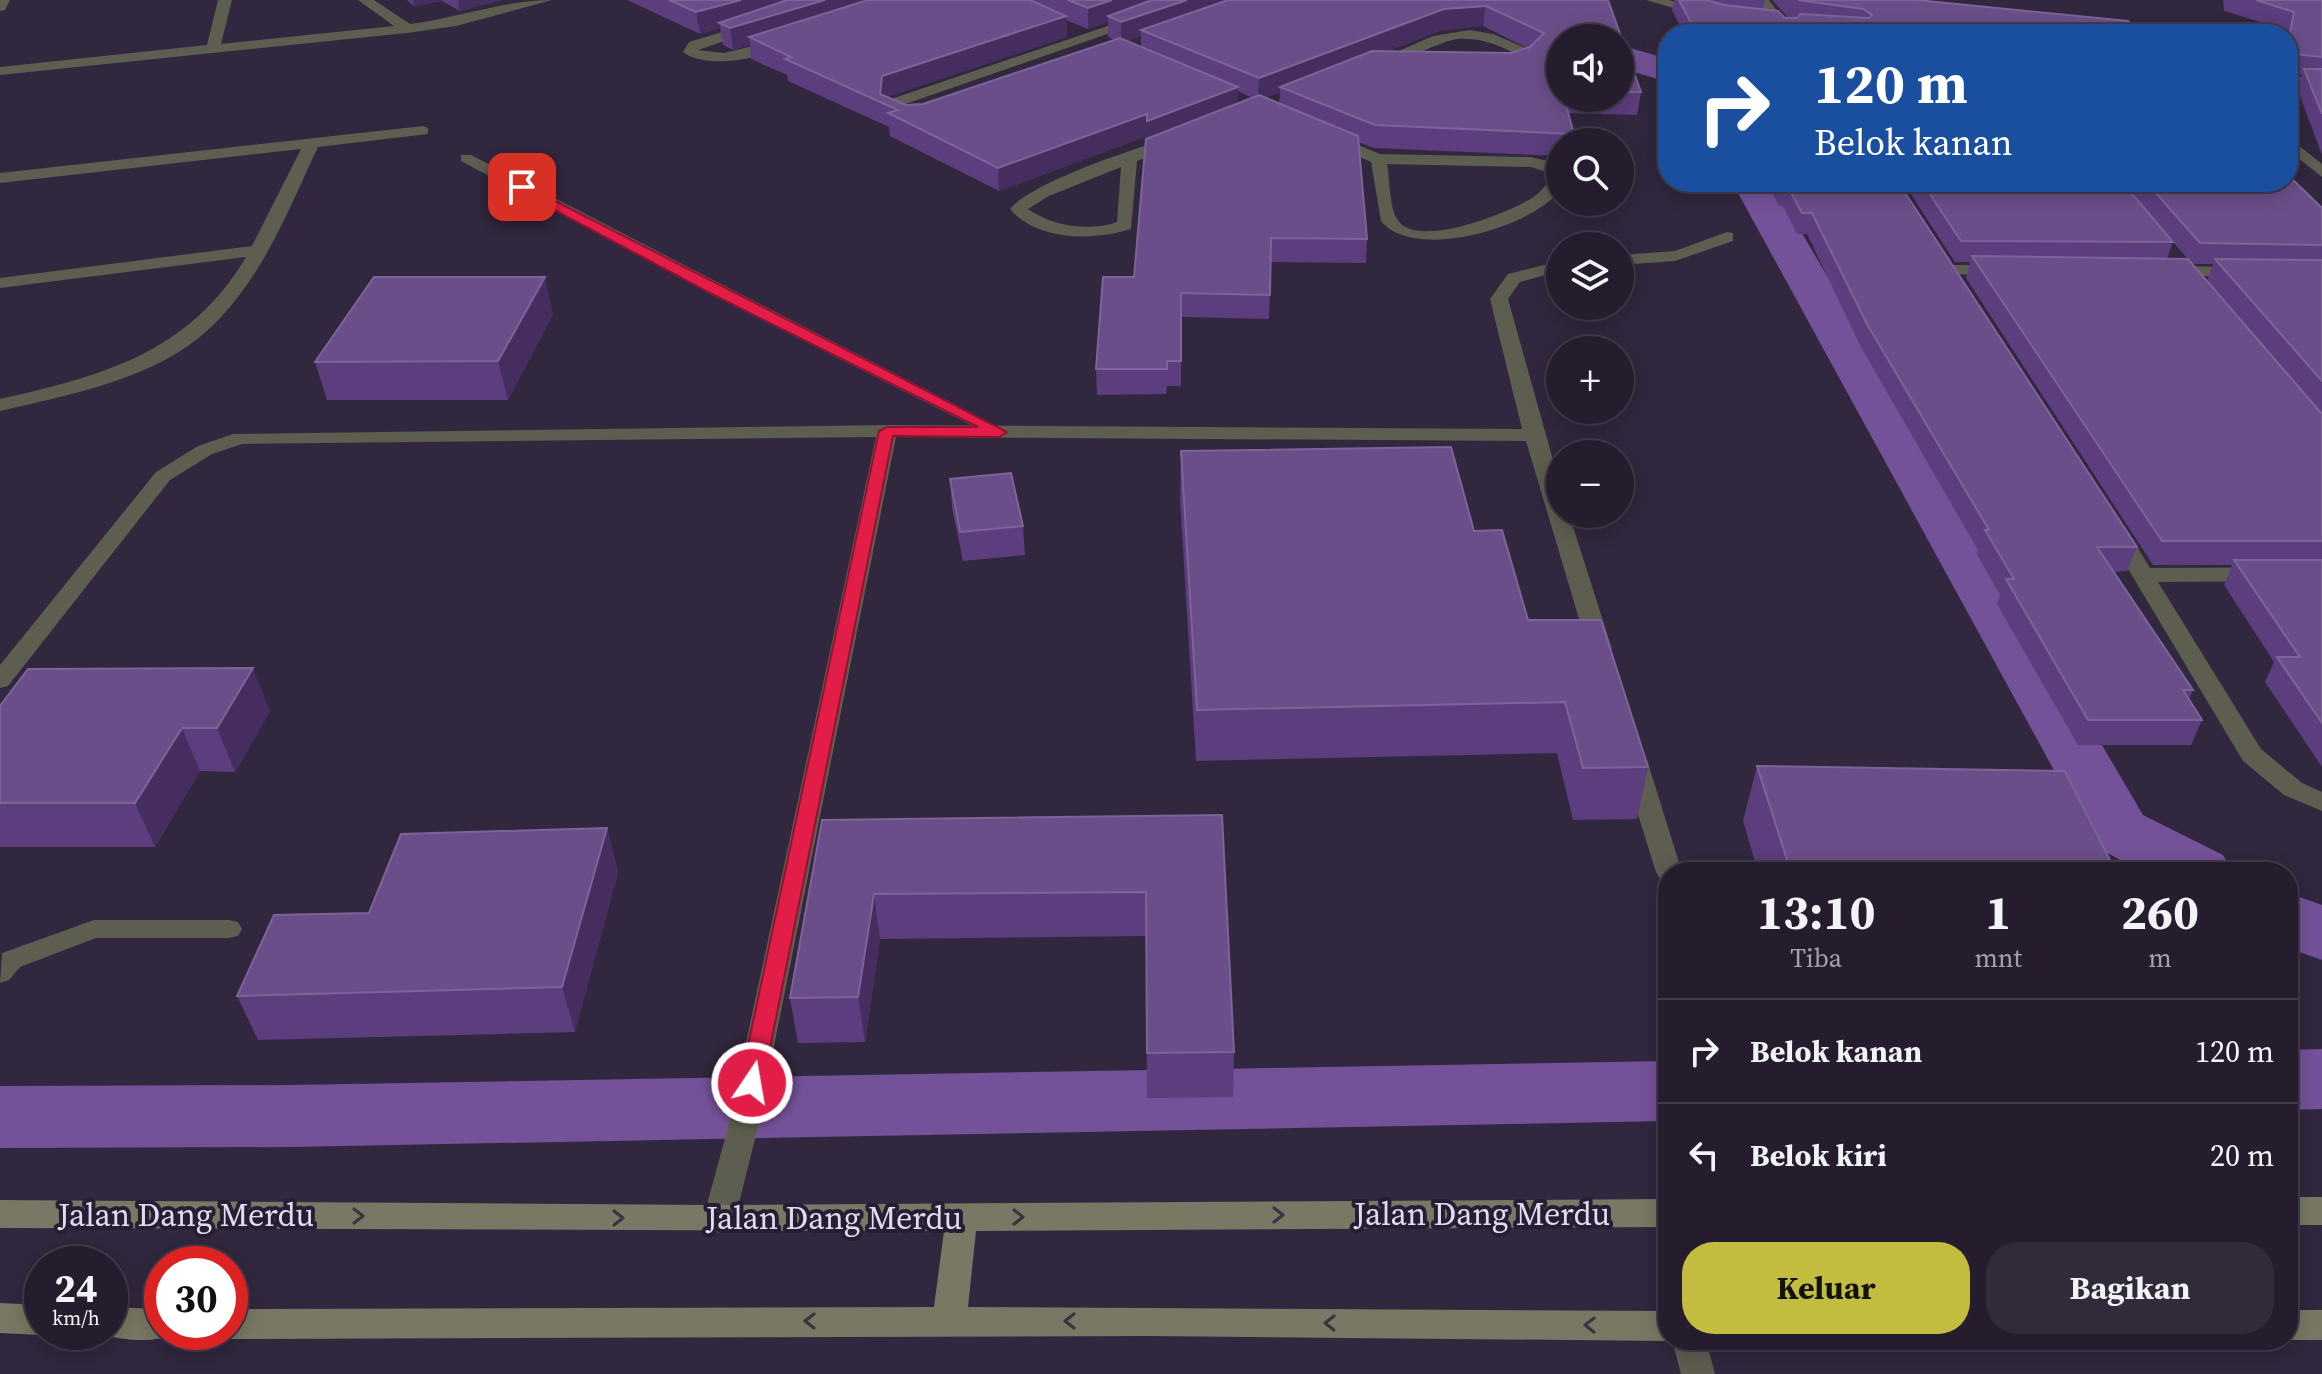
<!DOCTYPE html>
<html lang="id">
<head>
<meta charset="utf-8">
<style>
	body { margin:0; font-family:"Source Serif 4",serif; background:#312a3a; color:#f1f3f6; height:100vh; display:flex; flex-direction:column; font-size:30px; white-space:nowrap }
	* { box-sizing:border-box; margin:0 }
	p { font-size:26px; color:#a3a2aa }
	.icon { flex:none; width:44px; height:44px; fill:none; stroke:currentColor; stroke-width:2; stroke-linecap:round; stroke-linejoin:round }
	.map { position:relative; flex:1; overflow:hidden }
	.panel { position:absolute; left:1658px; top:862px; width:640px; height:488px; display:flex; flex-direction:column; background:#251d2e; border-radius:32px; box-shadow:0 4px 20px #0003,0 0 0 2px #423b4a }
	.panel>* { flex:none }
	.guide { position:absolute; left:1658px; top:24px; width:640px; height:168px; border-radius:32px; box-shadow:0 4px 20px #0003,0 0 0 2px #423b4a; background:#1a4fa0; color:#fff; overflow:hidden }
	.tools { position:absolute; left:1546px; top:24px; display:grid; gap:16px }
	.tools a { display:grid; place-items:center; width:88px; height:88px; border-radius:50%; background:#251d2e; box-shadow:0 4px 20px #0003,0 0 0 2px #423b4a; font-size:40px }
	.speed { position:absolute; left:24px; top:1246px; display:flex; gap:16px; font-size:40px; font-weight:700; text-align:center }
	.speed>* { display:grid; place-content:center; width:104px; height:104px; border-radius:50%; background:#251d2e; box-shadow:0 4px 20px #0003,0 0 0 2px #423b4a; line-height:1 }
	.speed small { font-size:20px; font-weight:400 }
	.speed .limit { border:12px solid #d22; background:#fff; color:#111 }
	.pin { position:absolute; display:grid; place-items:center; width:68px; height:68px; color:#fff; margin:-34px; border-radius:16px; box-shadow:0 4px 12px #0006 }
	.me { position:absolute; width:88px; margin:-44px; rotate:12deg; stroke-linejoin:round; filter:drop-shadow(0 0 6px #0008) }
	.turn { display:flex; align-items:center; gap:28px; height:168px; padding:0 24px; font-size:36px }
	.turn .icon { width:104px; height:104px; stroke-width:2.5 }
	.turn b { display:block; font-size:56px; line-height:68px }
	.eta { display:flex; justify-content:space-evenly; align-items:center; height:136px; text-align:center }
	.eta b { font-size:48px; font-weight:700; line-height:56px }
	.button { display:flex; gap:16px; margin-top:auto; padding:16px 24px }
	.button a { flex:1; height:92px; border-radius:32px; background:#c2bd3f; color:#111; font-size:32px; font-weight:700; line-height:92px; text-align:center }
	.button a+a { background:#312a3a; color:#f1f3f6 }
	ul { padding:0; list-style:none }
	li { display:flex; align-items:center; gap:24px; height:104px; padding:0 24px; border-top:2px solid #423b4a }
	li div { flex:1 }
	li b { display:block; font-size:30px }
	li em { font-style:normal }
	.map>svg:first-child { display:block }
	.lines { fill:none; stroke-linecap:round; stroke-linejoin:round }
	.canal { fill:#745299; fill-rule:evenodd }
	.lane { fill:#5d5d50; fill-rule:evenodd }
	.street { fill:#5d5d50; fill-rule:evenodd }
	.secondary { fill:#787864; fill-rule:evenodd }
	.wall { fill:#5c3d7d; fill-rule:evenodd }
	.shaded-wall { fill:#452d5f }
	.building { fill:#6a4e89; stroke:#7d6498; stroke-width:2 }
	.oneway { stroke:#3b3440 }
	.route { fill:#e11d48; stroke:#92132f; stroke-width:2 }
	.labels { text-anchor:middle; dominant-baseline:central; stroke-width:8; stroke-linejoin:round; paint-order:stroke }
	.near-street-label { font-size:32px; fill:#e2dbeb; stroke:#271d34 }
</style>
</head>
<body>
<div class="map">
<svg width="2322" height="1374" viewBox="0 0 2322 1374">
	<rect width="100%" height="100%" fill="#31273e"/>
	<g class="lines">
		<g class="canal">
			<polygon points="1620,45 1668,59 1668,82 1620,68"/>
			<polygon points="1732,182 1772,182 2143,815 2223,855 2233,872 2143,872 2096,847"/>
			<polygon points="2288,893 2322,905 2322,960 2288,948"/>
			<polygon points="2322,1049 2322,1109 2288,1110 2288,1050"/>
			<polygon points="1668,1061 1668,1121 291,1147 0,1148 0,1086 291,1085"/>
		</g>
		<g class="lane">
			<polygon points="461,155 471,155 1008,432 999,438 993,436 709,293 461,161"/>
			<polygon points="94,920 229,920 238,922 242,929 238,936 229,938 96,938 20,967 9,980 0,983 2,953"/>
		</g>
		<g class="street">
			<polygon points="0,0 10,0 5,10 0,11"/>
			<path d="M218,0h14l-11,44 173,-18 -36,-26h16l36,24c47,-6 94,-24 142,-24l-96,26 -49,7 -407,42v-8l207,-22z"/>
			<polygon points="1185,0 1205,0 897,107 909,115 909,121 899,121 880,110 885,101"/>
			<polygon points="1646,0 1669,0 1712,13 1705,17"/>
			<polygon points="1755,0 1769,0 1795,34 1781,34"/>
			<path d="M752,23l5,1v6l-59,20 26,3 57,-14 7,4c-21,16 -83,27 -105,9l6,-10z"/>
			<path d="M1470,30l23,4 44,19v9l-22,6v-6l9,-4c-21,-11 -42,-21 -66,-19 -21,2 -76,35 -89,25l64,-28z"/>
			<polygon points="2288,76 2322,79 2322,87 2288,84"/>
			<path d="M423,126l5,2v6l-110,13c-30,64 -57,134 -109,182 -53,50 -141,66 -209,82v-12c102,-23 189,-46 246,-142l-246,31v-10l252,-32 49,-97 -301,34v-10z"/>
			<path d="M1324,135h10l46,19 151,3 29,7v26c-28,38 -146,72 -179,31l-10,-59 -47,-21zM1387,164l144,3 21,7c-5,10 -10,17 -20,24 -22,14 -116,53 -135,21 -8,-13 -7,-40 -10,-55z"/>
			<path d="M1174,137l8,5 -2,3 -43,16 -6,68c-37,12 -94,12 -121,-20 22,-27 128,-62 164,-72zM1121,167l-4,55c-28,10 -65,4 -89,-13l21,-13z"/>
			<polygon points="2288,137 2322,164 2322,177 2288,150"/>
			<polygon points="1727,232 1733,233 1733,241 1675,261 1620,265 1620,255 1675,251"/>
			<polygon points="1560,261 1560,271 1520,282 1508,299 1560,485 1560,514 1569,514 1612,649 1608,654 1592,654 1588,649 1526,441 896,437 757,1131 735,1219 730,1229 719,1233 708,1229 703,1219 727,1131 876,437 242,444 212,454 170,480 8,686 0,688 0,665 156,472 198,446 233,434 887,425 1522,429 1490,299 1508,274"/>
			<polygon points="1951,265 2000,265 2009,270 2000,275 1945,274 1945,266"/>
			<polygon points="2164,266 2244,267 2253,272 2244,277 2158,275 2155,271"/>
			<polygon points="2117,526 2125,527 2150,568 2322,567 2322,581 2158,582 2261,749 2302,783 2322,792 2322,811 2284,795 2243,761 2106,532"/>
			<polygon points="1634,752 1643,754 1647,760 1682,872 1668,872 1668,881 1660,879 1656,872 1621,760 1625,754"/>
			<polygon points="1672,1340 1706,1340 1715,1374 1681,1374"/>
		</g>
		<g class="secondary">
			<rect x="2288" y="1197" width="34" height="28"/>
			<polygon points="1668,1199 1668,1227 976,1231 968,1307 1668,1311 1668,1340 1671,1340 1668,1341 1149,1336 230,1339 217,1332 230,1332 230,1309 934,1307 944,1231 0,1228 0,1200 719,1205"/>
			<polygon points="0,1303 42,1305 42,1332 50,1332 42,1335 0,1333"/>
			<path d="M110,1307l52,2v23h13c-16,13 -58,8 -77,1l12,-1z"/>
			<rect x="2288" y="1310" width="34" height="30"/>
		</g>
	</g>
	<g class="wall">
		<polygon points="407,0 502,0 460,11 442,1 414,6"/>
		<path d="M627,0h981l33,92 -4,23 -68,-2 5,21 -1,8h-13v14l-186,-8 -16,-6 9,97 -1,24 -95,-1 -2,57 -88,-2v69h-14l-1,8 -69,1 -1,-26 38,-92 13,-141 -148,55 -109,-55 -1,-9 -101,-46 -1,-6 -36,-16 -1,-14 -17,5 -10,-5 -3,-17 -20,6zM1066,20l22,9 20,-7v15l6,3 -191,64 -17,1 -19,-8 180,-60zM1483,26l44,22 -17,5 -125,-1 57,-22zM1141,36v11l-14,-6zM1560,38h60v60h-60zM1238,91l15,7 -16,6zM1280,92l-1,12 -15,-6z"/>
		<polygon points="1674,0 1765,0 1763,9 1785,18 1796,18 1787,17 1772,0 1917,0 2142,34 1684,34 1672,10"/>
		<polygon points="2223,0 2322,0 2322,155 2297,88 2302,75 2288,74 2288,30 2224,11"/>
		<polygon points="1767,182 1898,182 2137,547 2127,571 2114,572 2193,690 2189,699 2202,720 2191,745 2078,745 1997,604 2000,595 1977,554 1978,550 1861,347 1807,234 1797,234 1783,206 1779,206"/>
		<path d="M1903,182h385l34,26v559l-57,-85 9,-20 -50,-77 8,-20h-79l-187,-287 4,-16h-15zM2166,234l26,30h21l-6,17 -40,-22 6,-17z"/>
		<polygon points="553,314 508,400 327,400 315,362"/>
		<polygon points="1181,451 1474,531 1528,620 1648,767 1637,819 1573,820 1557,753 1196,761 1180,499"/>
		<polygon points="950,479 1023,526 1025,555 963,561 952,508"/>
		<polygon points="0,706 270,711 235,772 200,771 155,847 0,847"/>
		<polygon points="1757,766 2116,872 1758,872 1743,821"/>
		<polygon points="1222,815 1234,1052 1233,1097 1147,1098 1146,936 880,939 865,1042 798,1043 790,998 822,820"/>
		<polygon points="607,828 618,872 575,1032 258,1040 237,996 369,913"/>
	</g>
	<g class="shaded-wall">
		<polygon points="413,0 442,0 442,1 414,6"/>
		<polygon points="458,0 502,0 460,11"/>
		<polygon points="741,0 818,0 719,23 720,28 700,34 696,12"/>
		<polygon points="825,0 900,0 749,37 750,45 733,50 730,28"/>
		<polygon points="1112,0 1175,0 1108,16 1108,22 1088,29 1088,8"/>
		<polygon points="1187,0 1248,0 1141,30 1141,36 1121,43 1121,22"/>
		<polygon points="1486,6 1483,26 1442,30 1286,89 1280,87 1280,92 1258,100 1259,78 1444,9"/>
		<polygon points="1066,16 1067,37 884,98 880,94 882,76"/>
		<polygon points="1238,87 1237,109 1147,144 1147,136 999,191 998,168 1147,114"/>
		<polygon points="545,277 553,314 508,400 498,361"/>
		<polygon points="253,668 270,711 235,772 217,728"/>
		<polygon points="182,728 200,771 155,847 135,803"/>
		<polygon points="607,828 618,872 575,1032 562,987"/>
		<polygon points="874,894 880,939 865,1042 858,997"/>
	</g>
	<g class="building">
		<polygon points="669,0 741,0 696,12"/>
		<polygon points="787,0 825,0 730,28 719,23"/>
		<polygon points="868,0 1030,0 1066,16 882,76 880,94 906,105 923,104 1120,38 1238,87 1147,121 1147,114 998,168 888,113 898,110 785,59 791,57 749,37"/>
		<polygon points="1068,0 1112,0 1088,8"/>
		<polygon points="1152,0 1187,0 1121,22 1108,16"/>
		<polygon points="1228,0 1608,0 1641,92 1620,92 1620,38 1560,38 1560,98 1564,98 1574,134 1375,125 1280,87 1372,51 1510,53 1530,47 1544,33 1486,6 1444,9 1259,78 1141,30"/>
		<polygon points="1679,0 1706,0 1724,5 1778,11 1785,18 1797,18 1800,14 1869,18 1872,15 1863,9 1798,0 1917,0 2128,21 2142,34 1697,34"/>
		<polygon points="2256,0 2322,0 2322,57 2295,54 2292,61 2288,60 2288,44 2294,12"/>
		<polygon points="2304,69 2322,69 2322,114"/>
		<polygon points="1259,95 1358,136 1367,239 1271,238 1270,295 1181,293 1181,361 1167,361 1167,369 1096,369 1103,277 1134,277 1146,139"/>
		<polygon points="2288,175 2322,208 2322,245 2200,243 2146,182 2288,182"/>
		<polygon points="1782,182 1898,182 2137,547 2097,547 2193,690 2183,690 2202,720 2088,720 2006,579 2014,579 1985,530 1989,530 1867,324 1812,213 1802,213 1787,185 1784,185"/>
		<polygon points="1922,182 2122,182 2173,242 1961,241"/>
		<polygon points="1972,256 2188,259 2322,414 2322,541 2162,541"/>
		<polygon points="2215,259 2322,260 2322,381"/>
		<polygon points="374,277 545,277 498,361 315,362"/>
		<polygon points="1451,447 1474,531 1502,530 1528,620 1601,620 1648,767 1583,768 1565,702 1197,710 1181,451"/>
		<polygon points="1011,473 1023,526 960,532 950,479"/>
		<polygon points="2234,560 2322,560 2322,723 2277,657 2300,657"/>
		<polygon points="253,668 217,728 182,728 135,803 0,803 0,706 28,669"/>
		<polygon points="1757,766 2065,771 2116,872 1791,872"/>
		<polygon points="1222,815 1234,1052 1147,1053 1146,892 874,894 858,997 790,998 822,820"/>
		<polygon points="607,828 562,987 237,996 274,915 369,913 401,834"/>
	</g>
	<defs><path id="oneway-chevron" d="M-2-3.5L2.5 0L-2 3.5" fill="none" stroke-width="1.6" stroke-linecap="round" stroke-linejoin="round" transform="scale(2)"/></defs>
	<g class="oneway">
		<use href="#oneway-chevron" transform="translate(1278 1215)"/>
		<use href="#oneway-chevron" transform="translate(358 1216)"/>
		<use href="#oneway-chevron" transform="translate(1018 1217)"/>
		<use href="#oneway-chevron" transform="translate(618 1218)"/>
		<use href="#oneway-chevron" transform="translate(810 1321) rotate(180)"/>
		<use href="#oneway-chevron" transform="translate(1070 1321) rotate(180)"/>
		<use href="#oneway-chevron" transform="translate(1330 1323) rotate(-179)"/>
		<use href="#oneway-chevron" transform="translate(1590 1325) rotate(-179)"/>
	</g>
	<polygon class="route" points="522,184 1007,432 999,437 893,436 763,1083 760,1089 744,1089 740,1083 879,431 887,427 978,427 710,293 517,190 515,187"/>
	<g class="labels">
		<g class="near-street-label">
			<text x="1482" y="1214">Jalan Dang Merdu</text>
			<text x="186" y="1215">Jalan Dang Merdu</text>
			<text x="834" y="1218">Jalan Dang Merdu</text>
		</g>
	</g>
</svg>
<div class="tools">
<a><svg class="icon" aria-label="sound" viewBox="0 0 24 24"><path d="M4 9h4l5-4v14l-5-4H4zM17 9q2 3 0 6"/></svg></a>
<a><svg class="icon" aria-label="search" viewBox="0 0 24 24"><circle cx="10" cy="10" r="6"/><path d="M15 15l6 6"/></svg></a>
<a><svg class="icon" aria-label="layers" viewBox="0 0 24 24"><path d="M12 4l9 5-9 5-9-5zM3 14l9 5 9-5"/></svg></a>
<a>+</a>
<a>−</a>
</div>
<div class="speed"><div>24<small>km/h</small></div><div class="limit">30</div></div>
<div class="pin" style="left:522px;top:187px;background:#d93025"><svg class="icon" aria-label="arrive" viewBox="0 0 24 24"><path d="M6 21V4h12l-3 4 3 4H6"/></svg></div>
<svg class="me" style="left:752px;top:1083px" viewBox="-20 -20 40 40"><circle r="17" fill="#e11d48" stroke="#fff" stroke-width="3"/><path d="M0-11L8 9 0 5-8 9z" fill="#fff"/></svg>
<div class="guide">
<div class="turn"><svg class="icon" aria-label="right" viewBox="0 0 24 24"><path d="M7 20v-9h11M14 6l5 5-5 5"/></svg><div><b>120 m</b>Belok kanan</div></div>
</div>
<section class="panel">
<div class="eta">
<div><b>13:10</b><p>Tiba</p></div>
<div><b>1</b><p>mnt</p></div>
<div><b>260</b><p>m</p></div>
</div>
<ul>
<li><svg class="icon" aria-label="right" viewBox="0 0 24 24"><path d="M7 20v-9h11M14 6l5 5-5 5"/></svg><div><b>Belok kanan</b></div><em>120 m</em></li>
<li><svg class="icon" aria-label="left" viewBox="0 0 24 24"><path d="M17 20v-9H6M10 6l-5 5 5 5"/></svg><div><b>Belok kiri</b></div><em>20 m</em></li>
</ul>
<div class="button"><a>Keluar</a><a>Bagikan</a></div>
</section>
</div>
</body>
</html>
